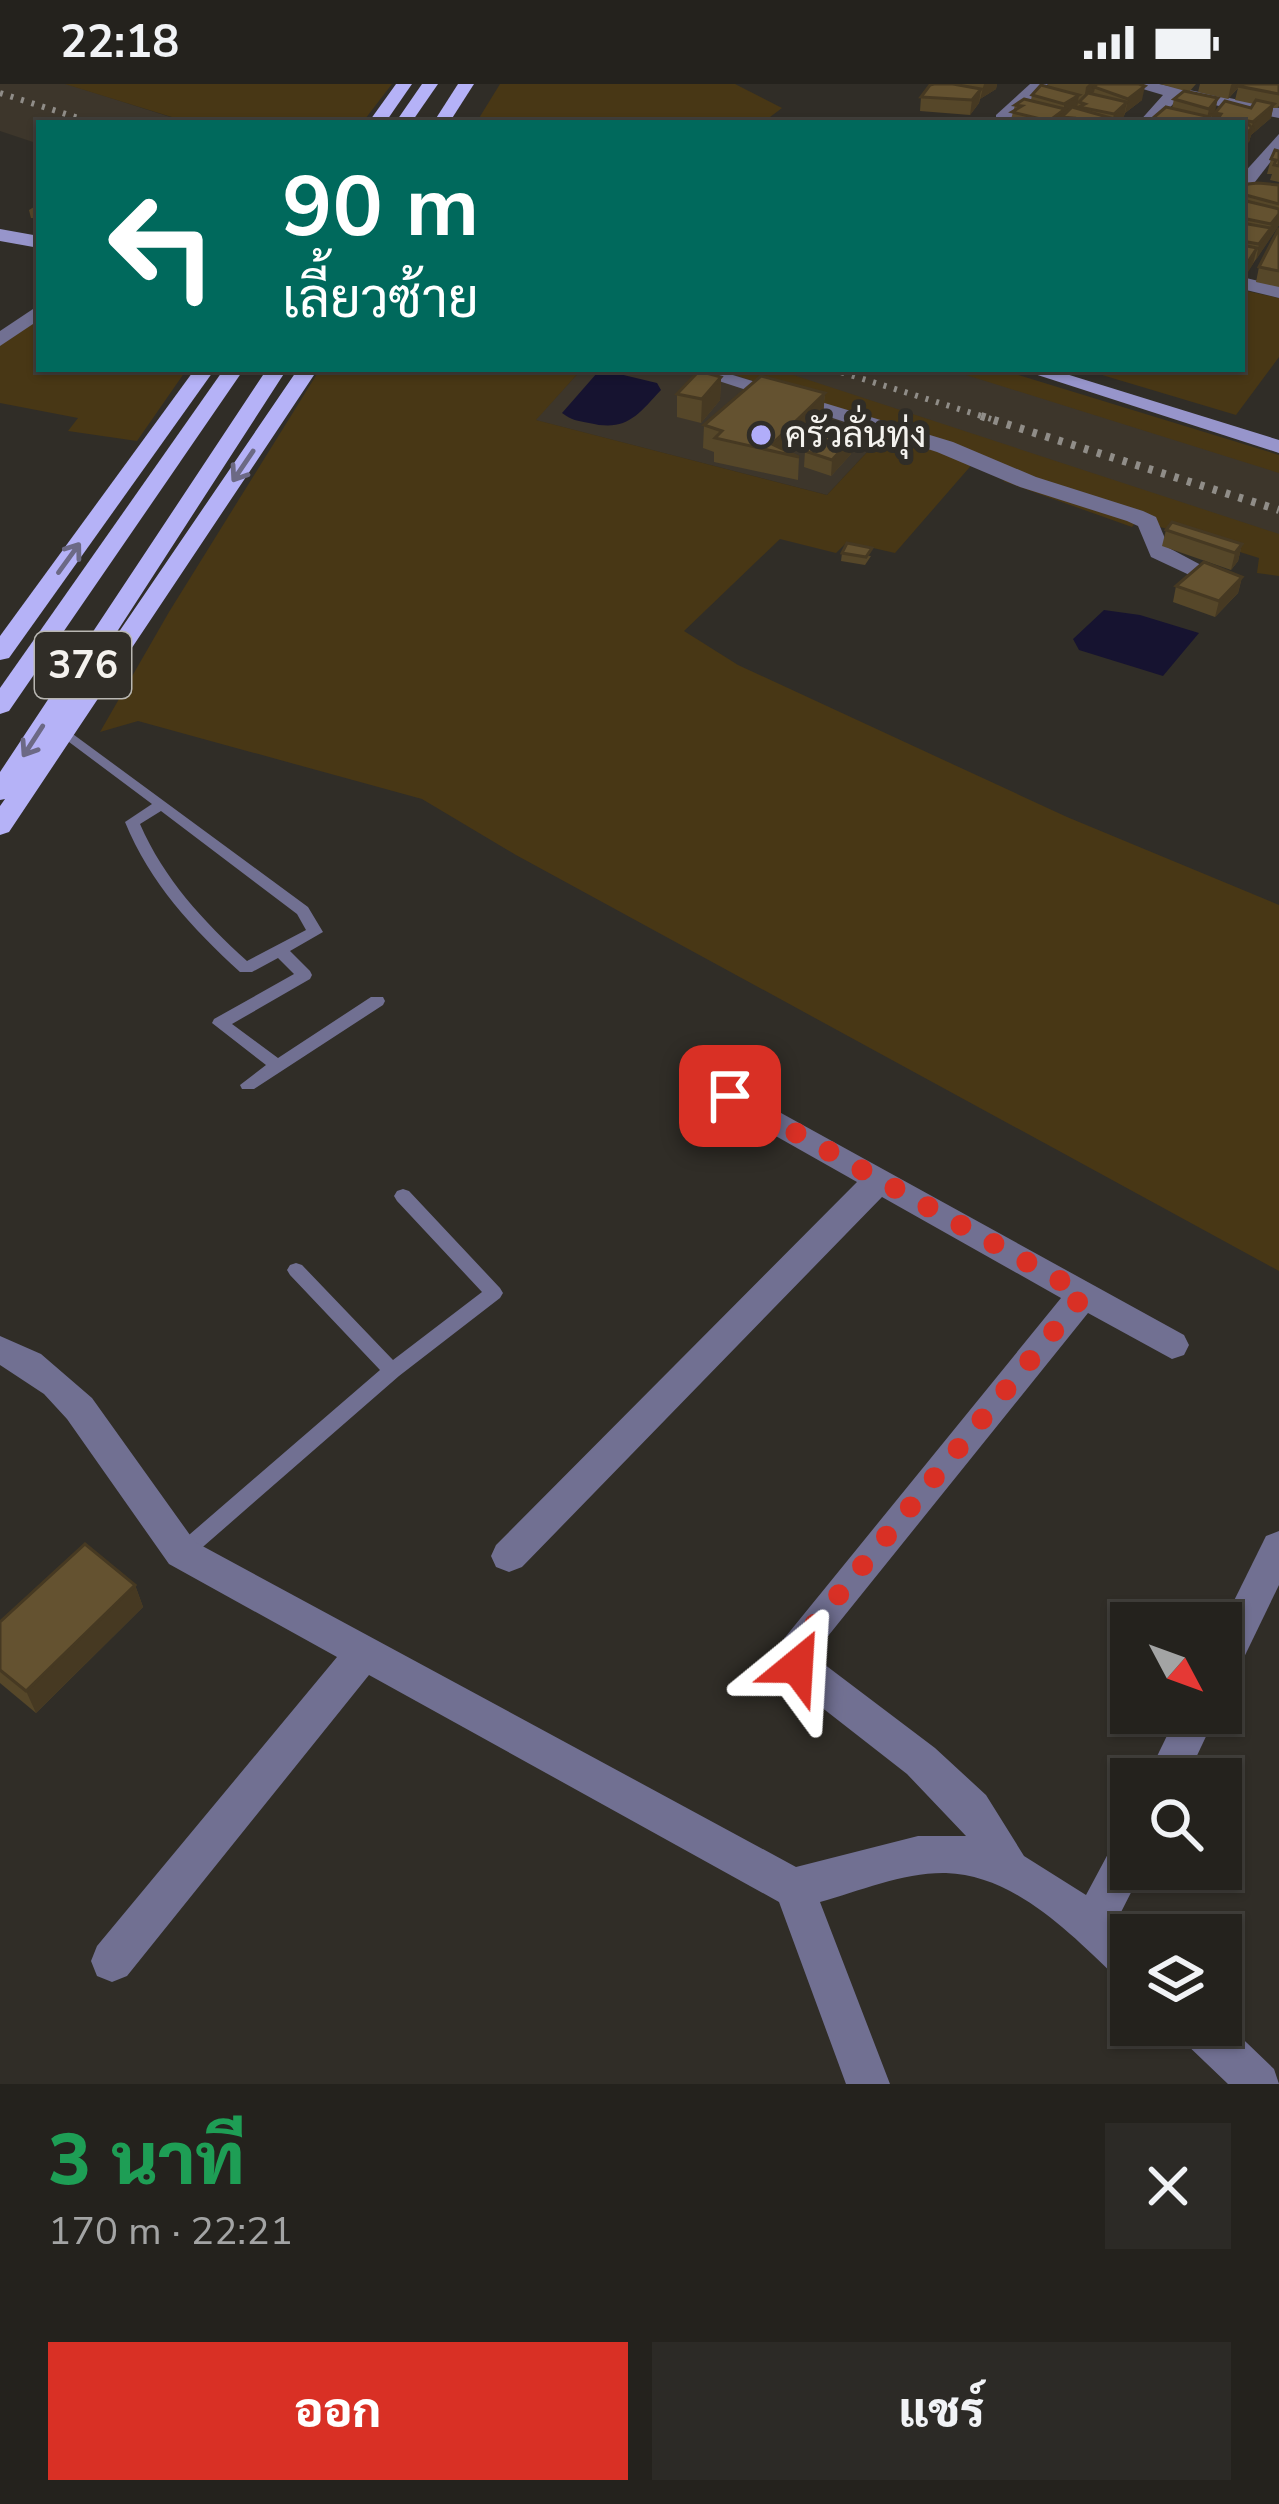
<!DOCTYPE html>
<html lang="th">
<head>
<meta charset="utf-8">
<style>
	body { margin:0; font-family:"Nunito Sans",Sarabun,sans-serif; background:#2c2a26; color:#f1f3f6; height:100vh; display:flex; flex-direction:column; font-size:45px; white-space:nowrap }
	* { box-sizing:border-box; margin:0 }
	p { font-size:39px; color:#a3a4a4 }
	.icon { flex:none; width:66px; height:66px; fill:none; stroke:currentColor; stroke-width:2; stroke-linecap:round; stroke-linejoin:round }
	.map { position:relative; height:2000px; overflow:hidden }
	.details { display:flex; flex-direction:column; background:#24221d; flex:1 }
	.details>* { flex:none }
	.top-card { position:absolute; left:36px; top:36px; width:1209px; height:252px; border-radius:0px; box-shadow:0 3px 9px #0004,0 0 0 3px #413f3b; background:#00695c; color:#fff; overflow:hidden }
	.needle { width:78px; rotate:131deg }
	.fabs { position:absolute; left:1110px; top:1518px; display:grid; gap:24px }
	.fabs a { display:grid; place-items:center; width:132px; height:132px; border-radius:0px; background:#24221d; box-shadow:0 3px 9px #0004,0 0 0 3px #413f3b; font-size:60px }
	.pin { position:absolute; display:grid; place-items:center; width:102px; height:102px; color:#fff; margin:-51px; border-radius:24px; box-shadow:0 6px 18px #0006 }
	.me { position:absolute; width:132px; margin:-66px; rotate:27deg; stroke-linejoin:round; filter:drop-shadow(0 0 9px #0008) }
	.turn { display:flex; align-items:center; gap:42px; height:252px; padding:0 48px; font-size:54px }
	.turn .icon { width:156px; height:156px; stroke-width:2.5 }
	.turn b { display:block; font-size:84px; line-height:102px }
	.round { display:grid; place-items:center; flex:none; width:126px; height:126px; border-radius:0px; background:#2c2a26 }
	.overview { display:flex; align-items:center; justify-content:space-between; height:204px; padding:0 48px }
	h1 { font-size:72px; font-weight:800; line-height:90px; color:#1e9e55 }
	.button { display:flex; gap:24px; margin-top:auto; padding:24px 48px }
	.button a { flex:1; height:138px; border-radius:0px; background:#d93025; color:#fff; font-size:48px; font-weight:800; line-height:138px; text-align:center }
	.button a+a { background:#2c2a26; color:#f1f3f6 }
	.status { display:flex; justify-content:space-between; align-items:center; height:84px; padding:0 60px; background:#24221d; direction:ltr }
	.status svg { height:33px; fill:currentColor }
	.map>svg:first-child { display:block }
	.built { fill:#3d362b }
	.green { fill:#483715 }
	.water { fill:#161330 }
	.lines { fill:none; stroke-linecap:round; stroke-linejoin:round }
	.lane { fill:#717092; fill-rule:evenodd }
	.street { fill:#717092; fill-rule:evenodd }
	.secondary { fill:#9795cb; fill-rule:evenodd }
	.primary { fill:#b5b2f7; fill-rule:evenodd }
	.rail-far1 { stroke:#908d88; stroke-width:6; stroke-dasharray:3 8; stroke-linecap:butt }
	.rail { stroke:#908d88; stroke-width:8; stroke-dasharray:4.5 9; stroke-linecap:butt }
	.wall { fill:#564729 }
	.shaded-wall { fill:#463922 }
	.building { fill:#645230; stroke:#463922; stroke-width:3 }
	.oneway { stroke:#6c6985 }
	.route { stroke:#d93025; stroke-width:21; stroke-dasharray:0 37.8 }
	.poi-dot { fill:#b1adfa; stroke:#302d27; stroke-width:4.5 }
	.labels { text-anchor:middle; dominant-baseline:central; stroke-width:12; stroke-linejoin:round; paint-order:stroke }
	.far-poi-label { font-size:36px; fill:#f4f2ee; stroke:#302d27; text-anchor:start }
	.shield { fill:#302d27; stroke:#b9b7b2; stroke-width:3 }
	.shield-label { font-size:39px; font-weight:bold; fill:#f4f2ee }
</style>
</head>
<body>
<div class="status"><b>22:18</b><svg viewBox="0 0 49 12"><path d="M0 12V9h3v3zM5 12V6h3v6zM10 12V3h3v9zM15 12V0h3v12zM26 1h20v11H26zM47 4h2v5h-2z"/></svg></div>
<div class="map">
<svg width="1279" height="2000" viewBox="0 0 1279 2000">
	<rect width="100%" height="100%" fill="#302d27"/>
	<g class="built">
		<polygon points="0,0 67,0 189,39 39,39 39,60 0,47"/>
		<polygon points="582,285 961,285 1279,386 1279,473 884,350 827,411 535,336"/>
	</g>
	<g class="green">
		<polygon points="65,0 392,0 362,39 191,39"/>
		<polygon points="500,0 735,0 782,24 762,39 476,39"/>
		<polygon points="1242,206 1279,214 1279,273 1236,331 1082,285 1242,285"/>
		<polygon points="39,234 39,285 187,285 137,357 68,347 78,334 0,319 0,260"/>
		<polygon points="320,285 582,285 536,336 827,411 884,350 975,377 895,469 847,458 836,469 780,455 684,547 738,581 1067,733 1279,821 1279,1187 516,771 422,715 138,637 100,648 169,528"/>
		<polygon points="718,285 775,285 1279,450 1279,492 1257,489 1259,474 1138,436 1132,443 1003,397 1017,386"/>
		<polygon points="947,285 999,285 1279,371 1279,389"/>
	</g>
	<g class="water">
		<path d="M611,288l46,11 4,7c-24,26 -35,42 -72,33 -11,-2 -18,-3 -27,-10l35,-40z"/>
		<polygon points="1104,526 1140,531 1199,549 1163,592 1079,566 1073,555"/>
	</g>
	<g class="lines">
		<g class="lane">
			<path d="M66,645l242,178 15,25 -33,19 20,20 2,4 -2,4 -78,45 46,34 93,-61h12l2,4 -2,4 -129,84h-12l-2,-4 26,-20 -54,-42 2,-4 80,-45 -16,-16 -26,14h-12c-48,-44 -90,-89 -115,-150l27,-18 -91,-68 -2,-3zM161,727l136,103 9,16 -59,31c-44,-40 -83,-82 -107,-137z"/>
			<polygon points="403,1105 409,1107 500,1204 503,1209 500,1214 399,1292 189,1475 182,1478 175,1475 172,1469 175,1463 380,1286 290,1191 287,1186 290,1181 296,1179 302,1181 393,1276 482,1208 397,1117 394,1112 397,1107"/>
		</g>
		<g class="street">
			<polygon points="1030,0 1048,0 1008,39 996,39 996,31"/>
			<polygon points="1126,0 1159,0 1279,24 1279,34 1179,14 1155,39 1138,39 1163,11"/>
			<polygon points="1279,50 1279,67 1248,107 1242,108 1242,91"/>
			<polygon points="1242,193 1279,202 1279,214 1242,205"/>
			<polygon points="39,221 39,236 0,262 0,247"/>
			<polygon points="682,285 713,285 953,358 1036,393 1143,427 1156,433 1169,464 1218,490 1214,495 1198,495 1151,473 1138,442 1127,437 1020,403 937,368"/>
			<path d="M730,1001l454,250 5,10 -5,10 -12,4 -84,-46 -272,338v7l119,90 51,47 38,61 62,39 31,-58 14,-6v38h12l-26,51 16,15 -2,48 -15,-6c-46,-44 -102,-102 -170,-104 -41,-1 -87,18 -126,29l70,182h-44l-67,-182 -410,-227 -242,301 -15,6 -15,-6 -6,-15 6,-15 240,-289 -168,-93 -102,-145 -23,-25 -44,-29v-29l41,18 51,44 103,144 601,325 122,-31h48l-59,-62 -123,-96 -6,-32 283,-348 -179,-101 -360,370 -13,5 -13,-5 -5,-11 5,-11 361,-363 -138,-78 -4,-8 4,-8z"/>
			<polygon points="1279,1447 1279,1501 1234,1594 1221,1600 1221,1543 1266,1452"/>
			<polygon points="1178,1629 1217,1629 1186,1695 1146,1695"/>
			<polygon points="1221,1934 1274,1985 1279,2000 1228,2000 1182,1956 1176,1941 1221,1941"/>
		</g>
		<g class="secondary">
			<polygon points="0,145 39,152 39,164 0,157"/>
			<polygon points="1019,285 1050,285 1279,356 1279,369"/>
		</g>
		<g class="primary">
			<polygon points="396,0 412,0 385,39 368,39"/>
			<polygon points="422,0 438,0 411,39 395,39"/>
			<polygon points="458,0 474,0 449,39 433,39"/>
			<polygon points="195,285 215,285 9,574 0,576 0,552"/>
			<polygon points="224,285 244,285 9,627 0,630 0,604"/>
			<polygon points="267,285 287,285 78,608 298,285 318,285 9,748 0,751 0,722 5,715 0,716 0,688"/>
		</g>
		<g class="rail-far1">
			<polyline points="0,9 94,39"/>
			<polyline points="831,285 991,335"/>
		</g>
		<polyline class="rail" points="981,332 1279,426"/>
	</g>
	<g class="wall">
		<polygon points="934,0 997,0 996,5 980,15 979,19 970,31 920,27 921,13"/>
		<polygon points="1048,0 1096,0 1142,16 1125,29 1124,32 1117,39 1010,39 1015,21 1031,16 1032,11 1048,3"/>
		<polygon points="1160,0 1196,0 1189,8"/>
		<polygon points="1200,0 1279,0 1279,22 1277,24 1273,24 1271,34 1251,51 1249,58 1242,39 1152,39 1153,34 1172,24 1174,15 1184,7 1215,29 1251,24 1254,20 1235,16 1238,4 1228,15 1198,8"/>
		<polygon points="1279,67 1279,98 1270,96 1272,90 1267,90 1271,75"/>
		<polygon points="1279,101 1279,141 1242,196 1242,106"/>
		<polygon points="39,120 39,134 31,134 29,126"/>
		<polygon points="1279,144 1279,203 1256,198 1259,183"/>
		<polygon points="721,293 720,316 701,339 677,333 677,310"/>
		<polygon points="825,309 823,332 787,367 799,373 798,396 714,378 714,368 703,364 704,341"/>
		<polygon points="805,367 851,370 831,392 804,383"/>
		<polygon points="1166,446 1242,460 1238,477 1231,486 1162,462"/>
		<polygon points="842,469 871,472 865,481 841,477"/>
		<polygon points="1242,493 1238,509 1215,533 1173,518 1176,502"/>
		<polygon points="135,1501 143,1523 36,1629 0,1599 0,1538"/>
	</g>
	<g class="shaded-wall">
		<polygon points="984,0 997,0 996,5 980,15"/>
		<polygon points="1089,0 1096,0 1094,8 1084,18 1086,3"/>
		<polygon points="1232,0 1241,0 1228,15 1231,1"/>
		<polygon points="1145,2 1142,16 1125,29 1128,15"/>
		<polygon points="981,5 979,19 970,31 972,16"/>
		<polygon points="1079,11 1077,25 1062,34 1063,33 1061,39 1048,39 1049,37 1064,26 1064,20"/>
		<polygon points="1218,14 1215,28 1206,39 1209,25"/>
		<polygon points="1127,18 1124,32 1117,39 1112,39 1114,30"/>
		<polygon points="1274,20 1271,34 1251,51 1249,58 1242,65 1242,53 1251,45 1253,38"/>
		<polygon points="1279,130 1279,141 1256,176 1259,160"/>
		<polygon points="1257,164 1253,180 1243,196 1246,181"/>
		<polygon points="721,293 720,316 701,339 702,315"/>
		<polygon points="825,309 823,332 785,369 772,360"/>
		<polygon points="852,354 851,370 831,392 832,376"/>
		<polygon points="1242,460 1238,477 1231,486 1235,469"/>
		<polygon points="1242,493 1238,509 1215,533 1219,517"/>
		<polygon points="135,1501 143,1523 36,1629 26,1607"/>
	</g>
	<g class="building">
		<polygon points="934,0 953,0 981,5 972,16 921,13 930,1"/>
		<polygon points="1097,0 1139,0 1145,2 1128,15 1094,3"/>
		<polygon points="1240,0 1279,0 1279,10 1238,2"/>
		<polygon points="1041,1 1079,11 1064,20 1032,11"/>
		<polygon points="1184,7 1218,14 1209,25 1174,15"/>
		<polygon points="1088,9 1127,18 1114,30 1079,23 1085,20 1079,18"/>
		<polygon points="1024,15 1065,25 1049,37 1012,28 1022,22 1015,21"/>
		<polygon points="1256,16 1274,20 1253,38 1244,36 1252,44 1242,53 1242,39 1203,39 1211,31 1219,33 1221,30 1215,29 1225,17 1251,24"/>
		<polygon points="1072,23 1111,34 1107,39 1068,39 1073,34 1062,33"/>
		<polygon points="1166,23 1206,32 1199,39 1173,39 1153,34"/>
		<polygon points="1275,66 1279,67 1279,82 1274,81 1276,76 1271,75"/>
		<polygon points="1258,99 1279,101 1279,120 1242,110 1242,106 1248,100"/>
		<polygon points="1242,116 1279,125 1279,130 1271,140 1242,134"/>
		<polygon points="1242,139 1271,144 1259,160 1242,157"/>
		<polygon points="1279,144 1279,187 1259,183"/>
		<polygon points="1242,161 1257,164 1246,181 1242,180"/>
		<polygon points="699,287 721,293 702,315 677,310"/>
		<polygon points="761,292 825,309 772,360 799,373 715,354 722,347 704,341"/>
		<polygon points="825,346 852,354 832,376 805,367"/>
		<polygon points="1172,438 1242,460 1235,469 1166,446"/>
		<polygon points="847,459 872,464 866,473 842,469"/>
		<polygon points="1204,478 1242,493 1219,517 1176,502"/>
		<polygon points="85,1460 135,1501 26,1607 0,1586 0,1538"/>
	</g>
	<defs><path id="oneway-shaft" d="M-6 0H5M1.5-3L5.5 0L1.5 3" fill="none" stroke-width="1.6" stroke-linecap="round" stroke-linejoin="round" transform="scale(3)"/></defs>
	<g class="oneway">
		<use href="#oneway-shaft" transform="translate(243 382) rotate(124)"/>
		<use href="#oneway-shaft" transform="translate(69 474) rotate(-54)"/>
		<use href="#oneway-shaft" transform="translate(33 657) rotate(123)"/>
	</g>
	<g class="lines">
		<polyline class="route" points="730,1012 1084,1210 797,1562 797,1582"/>
	</g>
	<circle class="poi-dot" cx="761" cy="351" r="12"/>
	<g class="labels">
		<g class="far-poi-label">
			<text x="785" y="351">ครัวลั่นทุ่ง</text>
		</g>
		<rect class="shield" x="35" y="548" width="96" height="66" rx="9"/>
		<g class="shield-label">
			<text x="83" y="581">376</text>
		</g>
	</g>
</svg>
<div class="fabs">
<a><svg class="needle" viewBox="-14 -14 28 28"><path d="M0-13l5 13h-10z" fill="#e53935"/><path d="M0 13l5-13h-10z" fill="#a3a4a4"/></svg></a>
<a><svg class="icon" aria-label="search" viewBox="0 0 24 24"><circle cx="10" cy="10" r="6"/><path d="M15 15l6 6"/></svg></a>
<a><svg class="icon" aria-label="layers" viewBox="0 0 24 24"><path d="M12 4l9 5-9 5-9-5zM3 14l9 5 9-5"/></svg></a>
</div>
<div class="pin" style="left:730px;top:1012px;background:#d93025"><svg class="icon" aria-label="arrive" viewBox="0 0 24 24"><path d="M6 21V4h12l-3 4 3 4H6"/></svg></div>
<svg class="me" style="left:797px;top:1582px" viewBox="-20 -20 40 40"><path d="M0-17L14 15 0 8-14 15z" fill="#d93025" stroke="#fff" stroke-width="4"/></svg>
<div class="top-card">
<div class="turn"><svg class="icon" aria-label="left" viewBox="0 0 24 24"><path d="M17 20v-9H6M10 6l-5 5 5 5"/></svg><div><b>90 m</b>เลี้ยวซ้าย</div></div>
</div>
</div>
<section class="details">
<div class="overview"><div><h1>3 นาที</h1><p>170 m · 22:21</p></div><a class="round"><svg class="icon" aria-label="close" viewBox="0 0 24 24"><path d="M6 6l12 12M18 6L6 18"/></svg></a></div>
<div class="button"><a>ออก</a><a>แชร์</a></div>
</section>
</body>
</html>
